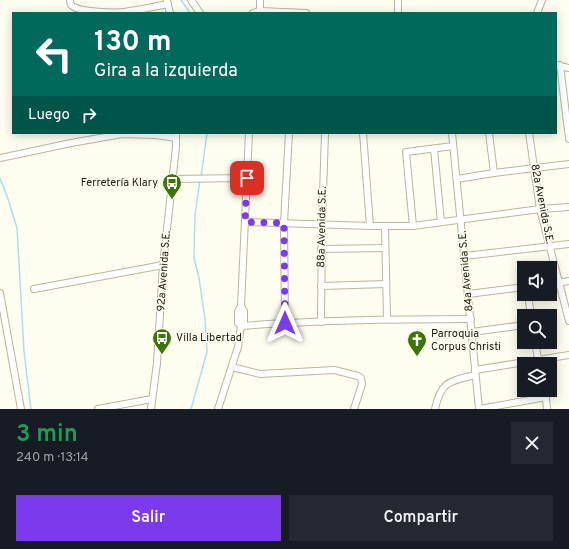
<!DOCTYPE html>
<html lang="es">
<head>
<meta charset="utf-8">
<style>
	body { margin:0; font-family:Overpass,sans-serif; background:#242831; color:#f1f3f6; height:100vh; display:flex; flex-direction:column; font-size:15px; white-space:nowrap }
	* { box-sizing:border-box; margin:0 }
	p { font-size:13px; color:#9ea1a6 }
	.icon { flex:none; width:22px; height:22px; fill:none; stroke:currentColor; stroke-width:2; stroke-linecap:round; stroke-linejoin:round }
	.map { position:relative; height:409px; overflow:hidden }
	.details { display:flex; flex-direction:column; background:#171b24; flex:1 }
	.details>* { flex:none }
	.hud { position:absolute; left:12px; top:12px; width:545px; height:122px; border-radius:0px; box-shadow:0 2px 10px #0003; background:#00695c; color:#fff; overflow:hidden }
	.buttons { position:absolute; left:517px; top:261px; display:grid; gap:8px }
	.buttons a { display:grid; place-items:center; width:40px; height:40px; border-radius:0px; background:#171b24; box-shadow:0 2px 10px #0003; font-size:20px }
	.pin { position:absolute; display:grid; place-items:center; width:34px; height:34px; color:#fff; margin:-17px; border-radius:8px; box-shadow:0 2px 6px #0006 }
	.me { position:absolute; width:44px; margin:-22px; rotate:0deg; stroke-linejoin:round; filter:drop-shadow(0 0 3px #0008) }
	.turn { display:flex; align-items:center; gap:14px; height:84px; padding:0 16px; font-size:18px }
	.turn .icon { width:52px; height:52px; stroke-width:2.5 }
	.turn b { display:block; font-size:28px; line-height:34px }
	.then { display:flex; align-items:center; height:38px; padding:0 16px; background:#0003; gap:8px; font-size:15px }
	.round { display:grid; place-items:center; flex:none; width:42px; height:42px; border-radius:0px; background:#242831 }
	.headline { display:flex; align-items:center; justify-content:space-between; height:68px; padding:0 16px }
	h1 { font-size:24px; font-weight:600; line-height:30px; color:#1e9e55 }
	.action { display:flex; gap:8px; margin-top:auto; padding:8px 16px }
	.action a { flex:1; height:46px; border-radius:0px; background:#7c3aed; color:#fff; font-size:16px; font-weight:600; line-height:46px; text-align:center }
	.action a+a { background:#242831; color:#f1f3f6 }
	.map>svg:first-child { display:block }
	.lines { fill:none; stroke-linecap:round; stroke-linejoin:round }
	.stream { stroke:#a4e1f5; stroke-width:1.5 }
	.minor-casing { stroke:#bcb59a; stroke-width:8 }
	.minor { stroke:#fff; stroke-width:6 }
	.route { stroke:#7c3aed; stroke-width:7; stroke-dasharray:0 12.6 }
	.labels { text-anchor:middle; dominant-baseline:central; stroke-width:3; stroke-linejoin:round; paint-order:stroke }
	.poi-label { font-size:11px; fill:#1d1b10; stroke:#fffcf0; text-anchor:start }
	.street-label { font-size:11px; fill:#1d1b10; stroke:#fffcf0 }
</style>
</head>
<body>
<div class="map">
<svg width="569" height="409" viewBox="0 0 569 409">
	<rect width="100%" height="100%" fill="#fffcf0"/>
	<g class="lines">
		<g class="stream">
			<polyline points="181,0 190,13"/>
			<polyline points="201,177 207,133"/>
			<polyline points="0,178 8,199 17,228 24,351 31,409"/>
			<polyline points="191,409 207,352 205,319 199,278 194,258 195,215 200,180"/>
		</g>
		<g class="minor-casing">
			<g id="minor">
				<path d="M70,0c0,4 1,6 4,7 8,5 41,6 50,5 15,-2 29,-5 44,-8"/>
				<polyline points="191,0 200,13"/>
				<polyline points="398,0 398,13"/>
				<polyline points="167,1 170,13"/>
				<polyline points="253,13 260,11 306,13"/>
				<polyline points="260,13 260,0"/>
				<polyline points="537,13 542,0"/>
				<polyline points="556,65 569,68"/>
				<polyline points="560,65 569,139"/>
				<polyline points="363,133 370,226"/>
				<polyline points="452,133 479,409"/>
				<polyline points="489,133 494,173"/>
				<polyline points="529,133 540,209 569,321"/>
				<polyline points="434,149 441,222"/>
				<polyline points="0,158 71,143 122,134 156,135 176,138"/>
				<polyline points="172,179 247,178"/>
				<polyline points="457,179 494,173 569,164"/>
				<polyline points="245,222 370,226 413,226 540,209 569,207"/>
				<polyline points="385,226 387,319"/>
				<polyline points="413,226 406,152 453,146"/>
				<polyline points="321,249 385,248"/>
				<polyline points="465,256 569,244"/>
				<polyline points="550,284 569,281"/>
				<polyline points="321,286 386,284"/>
				<polyline points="34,289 163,265"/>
				<polyline points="0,293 21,409"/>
				<polyline points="468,294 524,287"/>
				<polyline points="528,294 531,316"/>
				<polyline points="321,322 322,224 325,133"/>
				<polyline points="285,323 284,223 289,133"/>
				<path d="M241,326c76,-6 153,-7 230,-7"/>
				<polyline points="241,326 238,323 238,311 241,306 249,133"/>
				<polyline points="472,332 524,325"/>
				<polyline points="535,342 539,364"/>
				<polyline points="232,367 260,374 334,370 358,376 361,378 362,384 354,409"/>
				<polyline points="475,370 569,355"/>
				<polyline points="545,390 547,409"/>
				<polyline points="98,409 152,399"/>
				<polyline points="151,409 157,363 163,265 176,147 176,133"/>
				<polyline points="218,409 238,347 241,326 244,323 244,311 241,306"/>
				<path d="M435,409c6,-28 15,-28 40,-34"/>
				<polyline points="480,409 546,397"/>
			</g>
		</g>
		<use href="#minor" class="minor"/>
	</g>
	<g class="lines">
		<polyline class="route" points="247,178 245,222 284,223 285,323"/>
	</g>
	<defs>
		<g id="bus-pin" transform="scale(1)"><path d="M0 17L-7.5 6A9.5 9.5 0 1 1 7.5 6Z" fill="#3b760b" stroke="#fffcf0"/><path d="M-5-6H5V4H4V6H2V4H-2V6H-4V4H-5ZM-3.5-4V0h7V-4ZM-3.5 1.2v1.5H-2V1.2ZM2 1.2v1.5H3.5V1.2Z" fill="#fff"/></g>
		<g id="church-pin" transform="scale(1)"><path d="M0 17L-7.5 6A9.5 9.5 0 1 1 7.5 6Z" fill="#3b760b" stroke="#fffcf0"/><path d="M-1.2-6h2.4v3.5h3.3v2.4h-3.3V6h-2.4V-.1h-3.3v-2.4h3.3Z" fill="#fff"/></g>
	</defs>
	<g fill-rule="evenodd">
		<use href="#bus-pin" x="172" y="183"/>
		<use href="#bus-pin" x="162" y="338"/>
		<use href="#church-pin" x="417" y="340"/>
	</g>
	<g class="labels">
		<g class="poi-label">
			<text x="158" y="183" text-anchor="end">Ferretería Klary</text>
			<text x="431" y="334">Parroquia<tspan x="431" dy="13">Corpus Christi</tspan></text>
			<text x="176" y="338">Villa Libertad</text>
		</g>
		<g class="street-label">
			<text transform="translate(542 204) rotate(79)">82a Avenida S.E.</text>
			<text transform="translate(322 227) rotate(-89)">88a Avenida S.E.</text>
			<text transform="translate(164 271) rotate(-86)">92a Avenida S.E.</text>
			<text transform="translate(466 271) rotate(-95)">84a Avenida S.E.</text>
		</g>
	</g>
</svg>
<div class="buttons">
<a><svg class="icon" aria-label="sound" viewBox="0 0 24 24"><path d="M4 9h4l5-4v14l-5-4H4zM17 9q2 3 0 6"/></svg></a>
<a><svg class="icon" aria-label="search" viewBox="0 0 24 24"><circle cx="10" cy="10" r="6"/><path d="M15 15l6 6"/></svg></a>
<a><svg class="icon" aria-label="layers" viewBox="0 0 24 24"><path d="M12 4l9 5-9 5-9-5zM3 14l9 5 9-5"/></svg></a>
</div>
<div class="pin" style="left:247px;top:178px;background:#d93025"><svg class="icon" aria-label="arrive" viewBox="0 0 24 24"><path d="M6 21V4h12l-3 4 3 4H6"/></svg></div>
<svg class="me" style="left:285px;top:323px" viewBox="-20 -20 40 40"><path d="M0-17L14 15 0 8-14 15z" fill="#7c3aed" stroke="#fff" stroke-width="4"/></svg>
<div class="hud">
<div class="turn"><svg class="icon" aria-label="left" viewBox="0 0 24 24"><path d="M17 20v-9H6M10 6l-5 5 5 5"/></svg><div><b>130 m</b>Gira a la izquierda</div></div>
<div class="then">Luego<svg class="icon" aria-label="right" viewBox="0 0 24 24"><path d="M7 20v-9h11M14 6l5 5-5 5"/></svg></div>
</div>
</div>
<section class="details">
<div class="headline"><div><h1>3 min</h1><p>240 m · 13:14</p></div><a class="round"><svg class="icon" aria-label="close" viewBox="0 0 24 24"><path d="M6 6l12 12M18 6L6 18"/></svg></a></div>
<div class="action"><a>Salir</a><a>Compartir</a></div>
</section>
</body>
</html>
